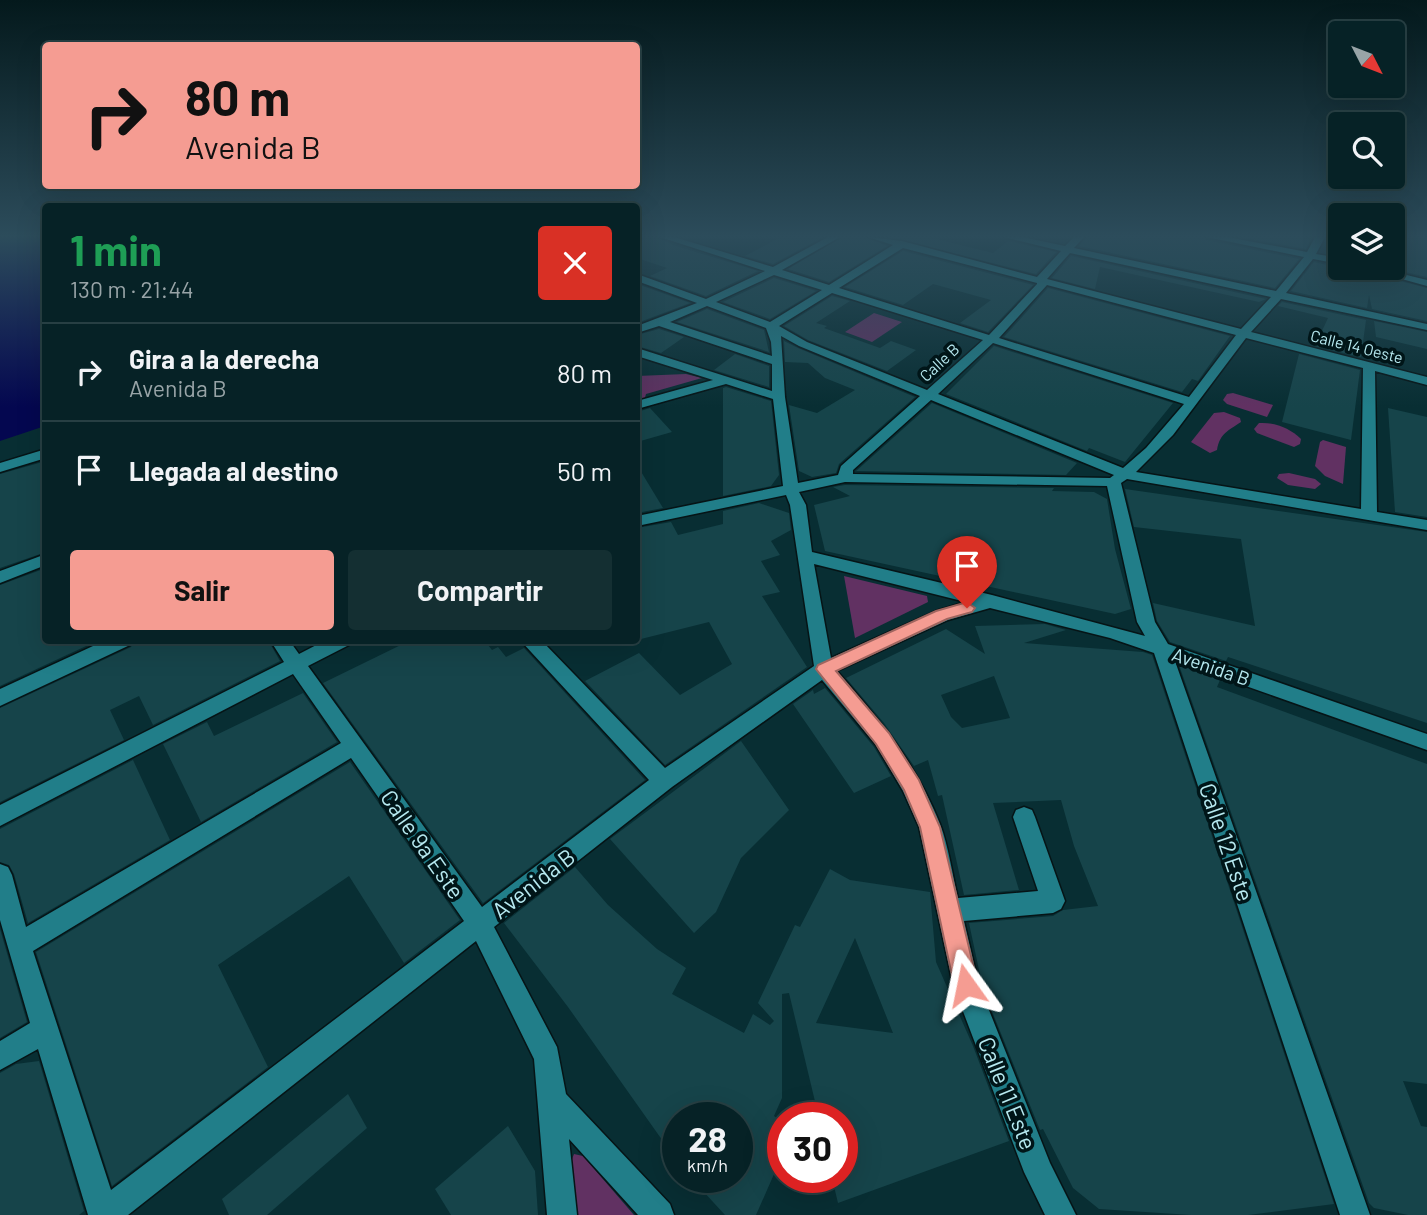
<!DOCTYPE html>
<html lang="es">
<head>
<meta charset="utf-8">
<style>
	body { margin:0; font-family:Barlow,sans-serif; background:#142f32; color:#f1f3f6; height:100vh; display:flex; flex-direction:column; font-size:26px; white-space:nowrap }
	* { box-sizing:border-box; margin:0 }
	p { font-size:23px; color:#98a4a7 }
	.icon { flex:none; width:38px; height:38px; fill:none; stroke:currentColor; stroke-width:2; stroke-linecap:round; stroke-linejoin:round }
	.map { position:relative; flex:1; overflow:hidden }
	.sheet { position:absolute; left:42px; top:203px; width:598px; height:441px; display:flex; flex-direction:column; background:#062226; border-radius:7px; box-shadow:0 7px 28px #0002,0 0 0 2px #273f43 }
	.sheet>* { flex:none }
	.hud { position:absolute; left:42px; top:42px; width:598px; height:147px; border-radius:7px; box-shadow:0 7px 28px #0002,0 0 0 2px #273f43; background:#f59c92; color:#111; overflow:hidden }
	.needle { width:46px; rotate:132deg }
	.controls { position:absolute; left:1328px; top:21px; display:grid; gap:14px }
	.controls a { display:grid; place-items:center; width:77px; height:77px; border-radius:7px; background:#062226; box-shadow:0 7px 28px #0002,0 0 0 2px #273f43; font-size:35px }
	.speed { position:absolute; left:662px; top:1102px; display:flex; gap:14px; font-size:35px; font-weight:700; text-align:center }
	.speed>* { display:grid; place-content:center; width:91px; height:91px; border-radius:50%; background:#062226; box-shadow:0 7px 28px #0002,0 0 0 2px #273f43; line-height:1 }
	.speed small { font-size:18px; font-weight:400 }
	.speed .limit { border:10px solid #d22; background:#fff; color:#111 }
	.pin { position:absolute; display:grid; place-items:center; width:60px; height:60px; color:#fff; margin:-72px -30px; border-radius:50% 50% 50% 0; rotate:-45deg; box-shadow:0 0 7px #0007 }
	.pin .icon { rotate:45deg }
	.me { position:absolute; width:77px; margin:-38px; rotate:348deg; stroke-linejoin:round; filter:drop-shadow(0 0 5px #0008) }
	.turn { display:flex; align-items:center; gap:24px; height:147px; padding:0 28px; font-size:32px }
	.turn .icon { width:91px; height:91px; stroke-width:2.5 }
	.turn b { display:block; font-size:49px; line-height:60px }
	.round { display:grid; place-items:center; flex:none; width:74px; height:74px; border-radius:7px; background:#142f32 }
	.headline { display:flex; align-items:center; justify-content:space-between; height:119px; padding:0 28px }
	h1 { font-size:42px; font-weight:700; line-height:52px; color:#1e9e55 }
	.button { display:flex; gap:14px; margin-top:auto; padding:14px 28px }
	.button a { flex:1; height:80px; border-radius:7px; background:#f59c92; color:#111; font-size:28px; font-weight:700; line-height:80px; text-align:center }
	.button a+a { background:#142f32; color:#f1f3f6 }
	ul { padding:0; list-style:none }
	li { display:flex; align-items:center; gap:21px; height:98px; padding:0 28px; border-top:2px solid #273f43 }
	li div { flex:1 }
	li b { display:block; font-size:26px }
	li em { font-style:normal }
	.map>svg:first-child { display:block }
	.green { fill:#613162 }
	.water { fill:#040750 }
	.building { fill:#16444a; fill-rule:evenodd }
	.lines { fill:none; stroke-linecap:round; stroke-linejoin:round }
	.minor-casing { stroke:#061416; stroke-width:3 }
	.minor { fill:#217e89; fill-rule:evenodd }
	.route { fill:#f59c92; stroke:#9f655f; stroke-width:2 }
	.labels { text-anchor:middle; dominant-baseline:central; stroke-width:7; stroke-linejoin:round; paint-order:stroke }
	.far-street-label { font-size:16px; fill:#b6e9f0; stroke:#001518 }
	.street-label { font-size:19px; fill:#b6e9f0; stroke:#001518 }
	.near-street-label { font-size:23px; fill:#b6e9f0; stroke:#001518 }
</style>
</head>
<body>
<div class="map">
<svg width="1427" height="1215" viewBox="0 0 1427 1215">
	<rect width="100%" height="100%" fill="#082e33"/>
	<g class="green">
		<polygon points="874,313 902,322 872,342 845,332"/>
		<polygon points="686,374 702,378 646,394 644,401 637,403 637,376"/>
		<polygon points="1233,393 1273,405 1267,417 1227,404 1223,400 1227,394"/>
		<path d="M1224,412l16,6 1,4c-13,9 -21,11 -24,28l-7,3 -19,-11 23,-29z"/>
		<path d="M1259,423c16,-1 31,5 42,16l-1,5 -6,3 -37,-14 -3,-4z"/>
		<polygon points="1323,440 1346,447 1343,484 1325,476 1315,466 1320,442"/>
		<polygon points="1289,473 1315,479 1321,484 1315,489 1288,485 1277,478 1279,474"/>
		<polygon points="844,576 927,596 928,602 855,638"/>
		<polygon points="574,1154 583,1156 634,1215 575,1215 568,1169"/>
	</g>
	<polygon class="water" points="0,237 46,237 45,426 0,441"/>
	<g class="building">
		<polygon points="637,237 657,237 673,245 758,271 706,296 650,276 667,268 637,258"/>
		<polygon points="781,237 823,237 773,264 745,256"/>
		<polygon points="842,237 866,237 887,246 829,282 788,269"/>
		<polygon points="890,237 928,237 993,253 1008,241 1056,252 1036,274"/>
		<polygon points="1087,237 1204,237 1206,240 1299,259 1275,288 1079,246"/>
		<polygon points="1241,237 1300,237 1311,239 1306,249"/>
		<polygon points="1400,237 1427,237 1427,277 1388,268 1393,268 1393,256"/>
		<polygon points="903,251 1033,285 988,332 960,323 991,300 933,284 903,305 845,287"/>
		<polygon points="1071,256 1266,299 1259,302 1100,267 1095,289 1052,278"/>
		<polygon points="1314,262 1340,268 1359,268 1361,271 1427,288 1427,321 1372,309 1369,295 1367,308 1291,291"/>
		<polygon points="774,278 816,291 770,319 723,302"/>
		<polygon points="637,284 690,303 637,323"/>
		<polygon points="1048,288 1230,336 1198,381 1192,379 1182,392 1004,337"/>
		<polygon points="832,296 850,301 816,323 827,326 824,328 880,348 891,341 916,350 887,371 808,340 784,326"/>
		<polygon points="1282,302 1366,320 1361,357 1315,346 1328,318 1278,306"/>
		<polygon points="707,309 764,330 769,352 677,322"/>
		<polygon points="1374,321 1427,332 1427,349 1376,337"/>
		<polygon points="659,329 684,337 661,353 637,346 637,335"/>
		<polygon points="784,341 798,348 915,397 839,464 836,473 812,477 799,471 789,405 817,413 855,390 825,378 808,363 785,362"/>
		<polygon points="994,346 1173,403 1125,462 1089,448 1087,451 946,394"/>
		<polygon points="735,354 769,366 769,387 714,370"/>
		<polygon points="1299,354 1360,370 1351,440 1282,422"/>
		<polygon points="726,387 771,401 779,475 771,486 723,496 723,388"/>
		<polygon points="932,403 1077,463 1066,475 856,471"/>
		<polygon points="650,408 672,432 637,442 637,412"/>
		<polygon points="1388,408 1427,417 1427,517 1395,512"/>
		<polygon points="46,461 46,552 0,568 0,474"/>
		<polygon points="637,465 663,508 637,513"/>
		<polygon points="845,485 1054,488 1052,491 1094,492 1107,499 1115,549 1131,609 1115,614 825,551 814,505 850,496 833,487"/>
		<polygon points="1125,489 1427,532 1427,723 1228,657 1226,661 1170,642 1157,621 1153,603 1255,626 1241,539 1134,527"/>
		<polygon points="759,503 789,513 791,530 771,541 780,555 761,561 780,592 762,596 807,667 665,765 585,681 639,653 680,695 732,664 709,622 637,640 637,528 671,522 678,535 723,524 723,511"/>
		<polygon points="46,568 46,640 99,640 0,686 0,585"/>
		<path d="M1045,624l21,6 -42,13 119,9 9,3 182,549 -86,11h-57l-92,-6 -26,-21 -30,-59 -3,1 -57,-141 -14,-66 84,-7 10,-6 35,-4 -24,-60 -13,-46 -68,3 26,87 -55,5 -22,-100 -4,1 -10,-36 -14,6 -30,-43 -38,-45 100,-49 39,25 -10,-28zM994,676l16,42 -48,10 -11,-11 -10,-22z"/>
		<polygon points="135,640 268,640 280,661 153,725 139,696 110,710 124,740 0,802 0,708 131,647"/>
		<polygon points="411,640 484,640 492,650 498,647 506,657 524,648 645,780 483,903 323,683"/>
		<polygon points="1179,665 1220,680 1217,687 1427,764 1427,1084 1403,1081 1421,1126 1427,1127 1427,1215 1408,1215 1374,1208 1369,1203"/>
		<polygon points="825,688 874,747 891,776 854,793 793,704 813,690 814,694"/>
		<polygon points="303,693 337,742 201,822 163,744 207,722 214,736"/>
		<polygon points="741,741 789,810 741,858 716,912 694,933 610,839"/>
		<polygon points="133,760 170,840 28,923 14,874 9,865 0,862 0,829"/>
		<polygon points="350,762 460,920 404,963 349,876 218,965 268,1067 112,1186 36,952"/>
		<path d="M575,867l33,38 49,44 29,19 -14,26 72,39 9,-19 17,11 4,-4 -16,-18 37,-78 5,2 30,-58 20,11 80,12 6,70 37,84 36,95 -171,62 -6,-25h10v-60h-23l-30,-125 -7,1v104l-8,18 8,6v34l-26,59h-31l-34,-37h46v-60h-60v43l-109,-154 -64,-84zM855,938l38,95 -77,-10z"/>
		<polygon points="0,929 27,1022 0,1038"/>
		<polygon points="39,1061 84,1211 79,1215 0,1215 0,1073 16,1064"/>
		<polygon points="348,1094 367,1128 267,1215 229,1215 222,1199"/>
		<polygon points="508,1126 535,1171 538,1215 451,1215 435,1189"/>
	</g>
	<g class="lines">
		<g class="minor-casing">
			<g id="minor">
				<path d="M660,237h14l99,30 55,-30h12l-58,33 47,15 64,-40 -25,-8 34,4 135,36 24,-26 -57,-14h18l43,9 9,-9h10l-10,11 202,43 28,-34 -97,-20h20l80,15 8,-15h10l-9,17 24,4v6l-27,-5 -27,34 141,31v6l-146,-31 -30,33 176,45v8l-52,-14 2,141 50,8v10l-300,-51 -6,4 34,139 13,22 259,90v16l-252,-89 195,554h-30l-186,-562 -44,-15 -120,-30 -42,12 -111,51c42,49 79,92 103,153 9,23 12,50 18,74l80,-7 -25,-74 3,-7 8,-3 8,3 3,7 30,84 -4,8 -8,4 -89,8 15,64 71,178 26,52h-31l-21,-43 -71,-187 -34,-158 -16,-36 -27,-46 -54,-65 -150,107 -178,140 63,120 9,47 104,110 4,11h-36l-69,-76 8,76h-30l-13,-156 -58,-118 -348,274h-40l-50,-166 -38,21v-29l30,-18 -30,-103v-56l8,3 4,8 14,52 315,-184 -48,-69 -293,152v-21l284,-143 -14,-22h19l10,14 27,-14h26l-3,5 -41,21 174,241 167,-127 -129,-140h21l124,128 149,-102 -24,-161 -4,-10 -149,31v-10l146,-30 -10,-87 -47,-15 -89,25v-8l76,-21 -76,-24v-8l135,43v-27l-113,-38 -22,7v-7l60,-23 -60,-22v-7l69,25 59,-28zM903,248l134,35v1l-48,51 -150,-47zM1070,253l201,44 -30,32 -194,-50zM774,275l48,15 -52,32 -54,-20zM1047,285l189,50 -47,62 -190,-59zM832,293l151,47 -56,50 -120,-48 -28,-16zM707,306l59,22 5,14 1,14 -102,-34zM781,336l18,10 121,50 -79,70 -3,9 -40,8 -13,-86zM1246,338l117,30 -2,141 -225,-37 37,-37zM993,343l191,61 -38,44 -23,20 -185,-74zM931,400l183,75 -4,3 -257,-4v-4zM845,482l262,4 30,136 8,14 -153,-41 -180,-43 -6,-47 -7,-13zM814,564l152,38 -30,9 -105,47zM351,758l113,163 -353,269 -78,-239z"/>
				<polygon points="1362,268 1378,268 1427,280 1427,286"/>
				<polygon points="46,449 46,458 0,472 0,463"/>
				<polygon points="46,554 46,565 0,583 0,571"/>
				<polygon points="106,640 133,640 130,645 0,706 0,689"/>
			</g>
		</g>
		<use href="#minor" class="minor"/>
	</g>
	<linearGradient id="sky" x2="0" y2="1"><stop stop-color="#04191c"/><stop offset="0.58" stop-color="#2c4c5b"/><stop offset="1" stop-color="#2c4c5b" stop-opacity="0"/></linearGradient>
	<rect width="1427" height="407" fill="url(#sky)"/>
	<polygon class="route" points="967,602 975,608 972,612 947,619 836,671 889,733 919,780 940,827 978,985 974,993 966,997 958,993 954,985 920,827 904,790 876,744 816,669 818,665 936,611"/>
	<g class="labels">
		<g class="far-street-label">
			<text transform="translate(1357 346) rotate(14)">Calle 14 Oeste</text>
			<text transform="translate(939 362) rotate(-43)">Calle B</text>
		</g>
		<g class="street-label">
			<text transform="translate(1211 666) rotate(19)">Avenida B</text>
		</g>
		<g class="near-street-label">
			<text transform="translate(1227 842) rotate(71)">Calle 12 Este</text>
			<text transform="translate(423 844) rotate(55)">Calle 9a Este</text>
			<text transform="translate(533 883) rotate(-38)">Avenida B</text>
			<text transform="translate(1008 1093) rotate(68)">Calle 11 Este</text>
		</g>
	</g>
</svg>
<div class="controls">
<a><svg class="needle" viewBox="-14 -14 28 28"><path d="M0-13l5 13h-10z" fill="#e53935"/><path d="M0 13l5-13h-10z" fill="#98a4a7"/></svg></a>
<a><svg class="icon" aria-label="search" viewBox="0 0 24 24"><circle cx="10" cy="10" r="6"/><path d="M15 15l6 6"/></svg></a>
<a><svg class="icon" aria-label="layers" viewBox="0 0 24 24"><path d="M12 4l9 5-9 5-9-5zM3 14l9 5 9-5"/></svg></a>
</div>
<div class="speed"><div>28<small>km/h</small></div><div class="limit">30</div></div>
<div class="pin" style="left:967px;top:608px;background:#d93025"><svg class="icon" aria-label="arrive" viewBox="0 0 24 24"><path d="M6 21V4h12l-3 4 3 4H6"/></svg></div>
<svg class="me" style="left:966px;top:985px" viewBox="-20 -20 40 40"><path d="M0-17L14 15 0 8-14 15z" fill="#f59c92" stroke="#fff" stroke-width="4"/></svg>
<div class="hud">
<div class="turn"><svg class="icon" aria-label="right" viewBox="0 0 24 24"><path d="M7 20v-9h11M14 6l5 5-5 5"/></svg><div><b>80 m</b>Avenida B</div></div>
</div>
<section class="sheet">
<div class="headline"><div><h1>1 min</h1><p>130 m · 21:44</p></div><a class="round" style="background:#d93025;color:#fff"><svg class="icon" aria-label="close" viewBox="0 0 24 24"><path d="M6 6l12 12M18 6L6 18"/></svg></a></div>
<ul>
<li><svg class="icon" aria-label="right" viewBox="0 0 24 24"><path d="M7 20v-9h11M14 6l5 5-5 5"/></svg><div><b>Gira a la derecha</b><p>Avenida B</p></div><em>80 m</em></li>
<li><svg class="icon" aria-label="arrive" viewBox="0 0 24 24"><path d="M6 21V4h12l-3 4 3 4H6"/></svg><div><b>Llegada al destino</b></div><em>50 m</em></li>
</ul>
<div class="button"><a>Salir</a><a>Compartir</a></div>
</section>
</div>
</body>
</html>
